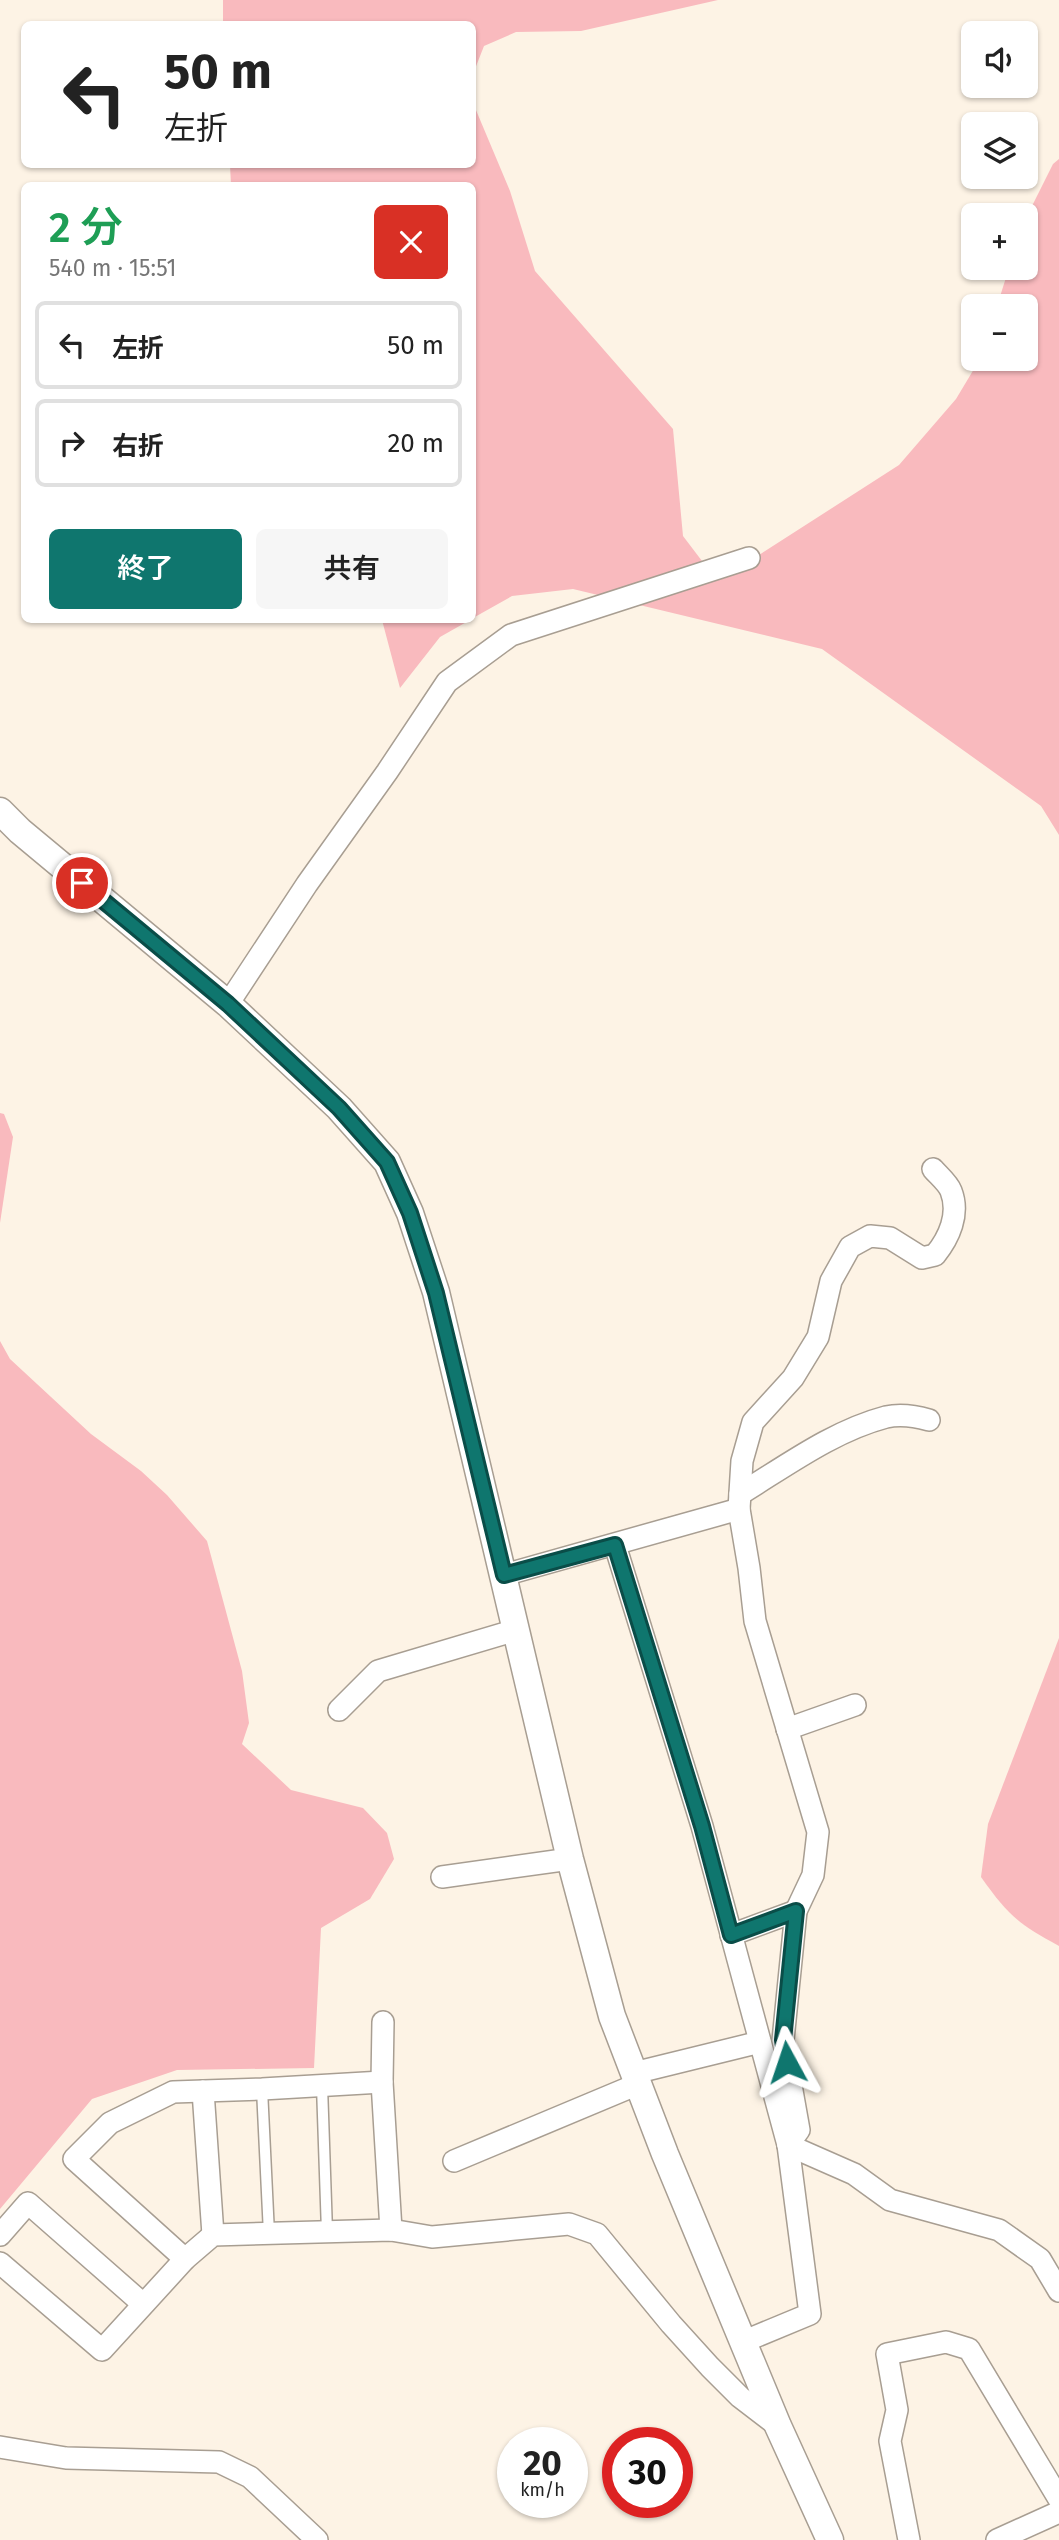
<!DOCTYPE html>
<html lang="ja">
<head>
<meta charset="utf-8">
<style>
	body { margin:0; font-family:"Fira Sans","Noto Sans JP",sans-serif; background:#f6f6f6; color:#222; height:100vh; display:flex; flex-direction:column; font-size:26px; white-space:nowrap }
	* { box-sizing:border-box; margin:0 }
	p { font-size:23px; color:#767676 }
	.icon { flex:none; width:38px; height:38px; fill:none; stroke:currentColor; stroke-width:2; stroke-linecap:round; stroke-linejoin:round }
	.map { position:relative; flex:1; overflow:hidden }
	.details { position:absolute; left:21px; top:182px; width:455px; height:441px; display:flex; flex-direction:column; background:#fff; border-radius:10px; box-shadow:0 2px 5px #0004 }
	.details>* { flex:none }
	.guide { position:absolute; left:21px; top:21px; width:455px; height:147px; border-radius:10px; box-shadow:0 2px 5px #0004; background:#fff; color:#222; overflow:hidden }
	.tools { position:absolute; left:961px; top:21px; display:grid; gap:14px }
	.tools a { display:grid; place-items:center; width:77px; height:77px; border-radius:10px; background:#fff; box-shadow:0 2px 5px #0004; font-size:35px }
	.speed { position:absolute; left:497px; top:2427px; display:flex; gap:14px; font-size:35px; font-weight:700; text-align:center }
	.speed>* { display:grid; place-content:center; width:91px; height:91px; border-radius:50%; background:#fff; box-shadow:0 2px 5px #0004; line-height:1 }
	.speed small { font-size:18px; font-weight:400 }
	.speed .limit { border:10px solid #d22; background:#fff; color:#111 }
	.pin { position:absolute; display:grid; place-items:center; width:60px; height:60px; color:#fff; margin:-30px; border:4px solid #fff; border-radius:50%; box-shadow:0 2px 7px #0007 }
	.me { position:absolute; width:77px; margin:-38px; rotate:355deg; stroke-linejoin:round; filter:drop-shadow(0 0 5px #0008) }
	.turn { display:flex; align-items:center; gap:24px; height:147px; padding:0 28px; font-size:32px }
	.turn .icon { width:91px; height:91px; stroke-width:2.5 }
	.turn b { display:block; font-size:49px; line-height:60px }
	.round { display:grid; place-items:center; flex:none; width:74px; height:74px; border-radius:10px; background:#f6f6f6 }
	.head { display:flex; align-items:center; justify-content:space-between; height:119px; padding:0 28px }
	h1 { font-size:42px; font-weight:600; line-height:52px; color:#1e9e55 }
	.button { display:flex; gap:14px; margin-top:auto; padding:14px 28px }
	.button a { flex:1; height:80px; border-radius:10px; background:#0f766e; color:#fff; font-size:28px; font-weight:600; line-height:80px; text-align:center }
	.button a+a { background:#f6f6f6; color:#222 }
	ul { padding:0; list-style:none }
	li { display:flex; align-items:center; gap:21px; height:88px; margin:0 14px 10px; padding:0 14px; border:4px solid #e0e0e0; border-radius:10px }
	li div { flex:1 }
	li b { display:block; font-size:26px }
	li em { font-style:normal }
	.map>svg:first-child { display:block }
	.green { fill:#f9babe }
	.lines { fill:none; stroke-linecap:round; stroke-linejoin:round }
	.service-casing { stroke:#a89e92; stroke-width:13 }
	.minor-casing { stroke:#a89e92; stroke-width:24 }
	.tertiary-casing { stroke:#a89e92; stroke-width:29 }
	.service { stroke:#fff; stroke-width:10 }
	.minor { stroke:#fff; stroke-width:21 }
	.tertiary { stroke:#fff; stroke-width:26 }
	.route-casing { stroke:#0a4d48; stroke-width:18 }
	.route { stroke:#0f766e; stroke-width:12 }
</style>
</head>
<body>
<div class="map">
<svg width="1059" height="2540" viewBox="0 0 1059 2540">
	<rect width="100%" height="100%" fill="#fdf3e5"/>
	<g class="green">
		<polygon points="223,0 718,0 581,31 516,32 484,46 473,74 472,24 223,24"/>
		<polygon points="473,103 510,191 535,271 673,429 683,536 702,561 738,564 759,555 899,465 956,399 980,359 1026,359 1026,306 997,306 1009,268 1026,268 1026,218 1053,164 1059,159 1059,835 1041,806 822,649 573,589 512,596 473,618 472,186 231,185 230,165 472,164"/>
		<polygon points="382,620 470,620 440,637 400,688"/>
		<polygon points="0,1113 4,1114 13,1137 0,1223"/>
		<polygon points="0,1341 10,1359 91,1434 141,1471 167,1495 207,1541 242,1671 249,1723 242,1744 291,1790 363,1808 387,1833 394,1859 370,1899 321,1928 314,2068 177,2070 92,2099 0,2209"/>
		<path d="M1059,1638v308c-41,-22 -51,-31 -78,-69l7,-53z"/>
	</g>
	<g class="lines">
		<g class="service-casing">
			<g id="service">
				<polyline points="322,2086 327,2232"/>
				<polyline points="262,2089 269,2234"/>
			</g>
		</g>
		<g class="minor-casing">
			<g id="minor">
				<polyline points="228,1004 307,884 387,772 447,682 511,635 749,558"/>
				<path d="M740,1494c46,-28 93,-63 146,-77 14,-3 29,-1 43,3"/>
				<polyline points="615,1545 702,1826 788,2145 810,2314 745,2341"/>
				<polyline points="504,1575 739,1509"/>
				<polyline points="339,1710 378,1671 516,1630"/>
				<polyline points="787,1729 855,1705"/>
				<polyline points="442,1877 570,1859"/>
				<polyline points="731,1935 796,1911"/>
				<polyline points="383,2022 382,2082 391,2230"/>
				<polyline points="634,2073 760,2042"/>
				<polyline points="203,2091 213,2235"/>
				<path d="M788,2145l11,-15 -16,-90 13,-129 17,-36 5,-43 -63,-211 -6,-53 -10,-59 3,-48 11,-39 40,-44 25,-41 13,-56 19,-34 20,-11 20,2 32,20 13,-3c14,-17 25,-41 16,-64 -3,-8 -13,-16 -18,-22"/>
				<polyline points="788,2145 854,2174 890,2200 999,2230 1040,2259 1059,2291"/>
				<polyline points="454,2161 638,2084"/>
				<polyline points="0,2235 28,2203 143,2304"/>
				<polyline points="185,2259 74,2159 110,2123 173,2092 262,2089 382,2082"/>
				<polyline points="0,2263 102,2350 185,2259 213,2235 391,2230 432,2237 569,2224 597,2234 671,2324 710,2367 740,2397 778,2426"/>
				<polyline points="0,2447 66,2458 219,2462 250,2477 317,2540"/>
				<polyline points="909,2540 890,2441 897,2410 887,2354 946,2342 969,2349 1059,2499"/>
				<polyline points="997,2540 1059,2512"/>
			</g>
		</g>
		<g class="tertiary-casing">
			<polyline id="tertiary" points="0,811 20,831 228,1004 339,1108 387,1162 410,1213 436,1292 570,1859 612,2016 665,2154 778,2426 830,2540"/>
		</g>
		<use href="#service" class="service"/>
		<use href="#minor" class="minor"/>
		<use href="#tertiary" class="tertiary"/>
	</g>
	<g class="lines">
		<g class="route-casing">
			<polyline id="route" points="82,883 228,1004 339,1108 387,1162 410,1213 436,1293 504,1575 615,1545 702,1826 731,1935 796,1911 783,2040 787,2062"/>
		</g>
		<use href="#route" class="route"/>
	</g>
</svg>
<div class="tools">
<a><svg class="icon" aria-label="sound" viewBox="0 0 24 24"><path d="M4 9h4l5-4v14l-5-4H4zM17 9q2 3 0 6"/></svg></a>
<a><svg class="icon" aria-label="layers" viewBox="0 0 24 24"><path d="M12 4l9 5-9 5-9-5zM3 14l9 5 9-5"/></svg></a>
<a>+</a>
<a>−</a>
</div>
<div class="speed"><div>20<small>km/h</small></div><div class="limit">30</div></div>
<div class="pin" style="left:82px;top:883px;background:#d93025"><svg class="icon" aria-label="arrive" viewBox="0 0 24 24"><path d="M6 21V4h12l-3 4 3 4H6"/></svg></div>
<svg class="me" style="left:787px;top:2062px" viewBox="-20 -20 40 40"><path d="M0-17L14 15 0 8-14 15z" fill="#0f766e" stroke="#fff" stroke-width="4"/></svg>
<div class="guide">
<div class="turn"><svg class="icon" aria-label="left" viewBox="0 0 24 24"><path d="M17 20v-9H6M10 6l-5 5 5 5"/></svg><div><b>50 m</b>左折</div></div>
</div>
<section class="details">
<div class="head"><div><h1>2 分</h1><p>540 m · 15:51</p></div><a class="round" style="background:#d93025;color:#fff"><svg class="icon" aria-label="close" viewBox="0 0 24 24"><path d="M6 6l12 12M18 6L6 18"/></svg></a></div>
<ul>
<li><svg class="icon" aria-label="left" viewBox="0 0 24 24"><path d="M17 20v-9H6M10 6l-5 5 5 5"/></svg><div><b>左折</b></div><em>50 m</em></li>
<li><svg class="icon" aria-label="right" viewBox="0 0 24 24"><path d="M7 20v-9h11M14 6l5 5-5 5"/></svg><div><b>右折</b></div><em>20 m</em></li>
</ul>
<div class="button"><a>終了</a><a>共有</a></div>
</section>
</div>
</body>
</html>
